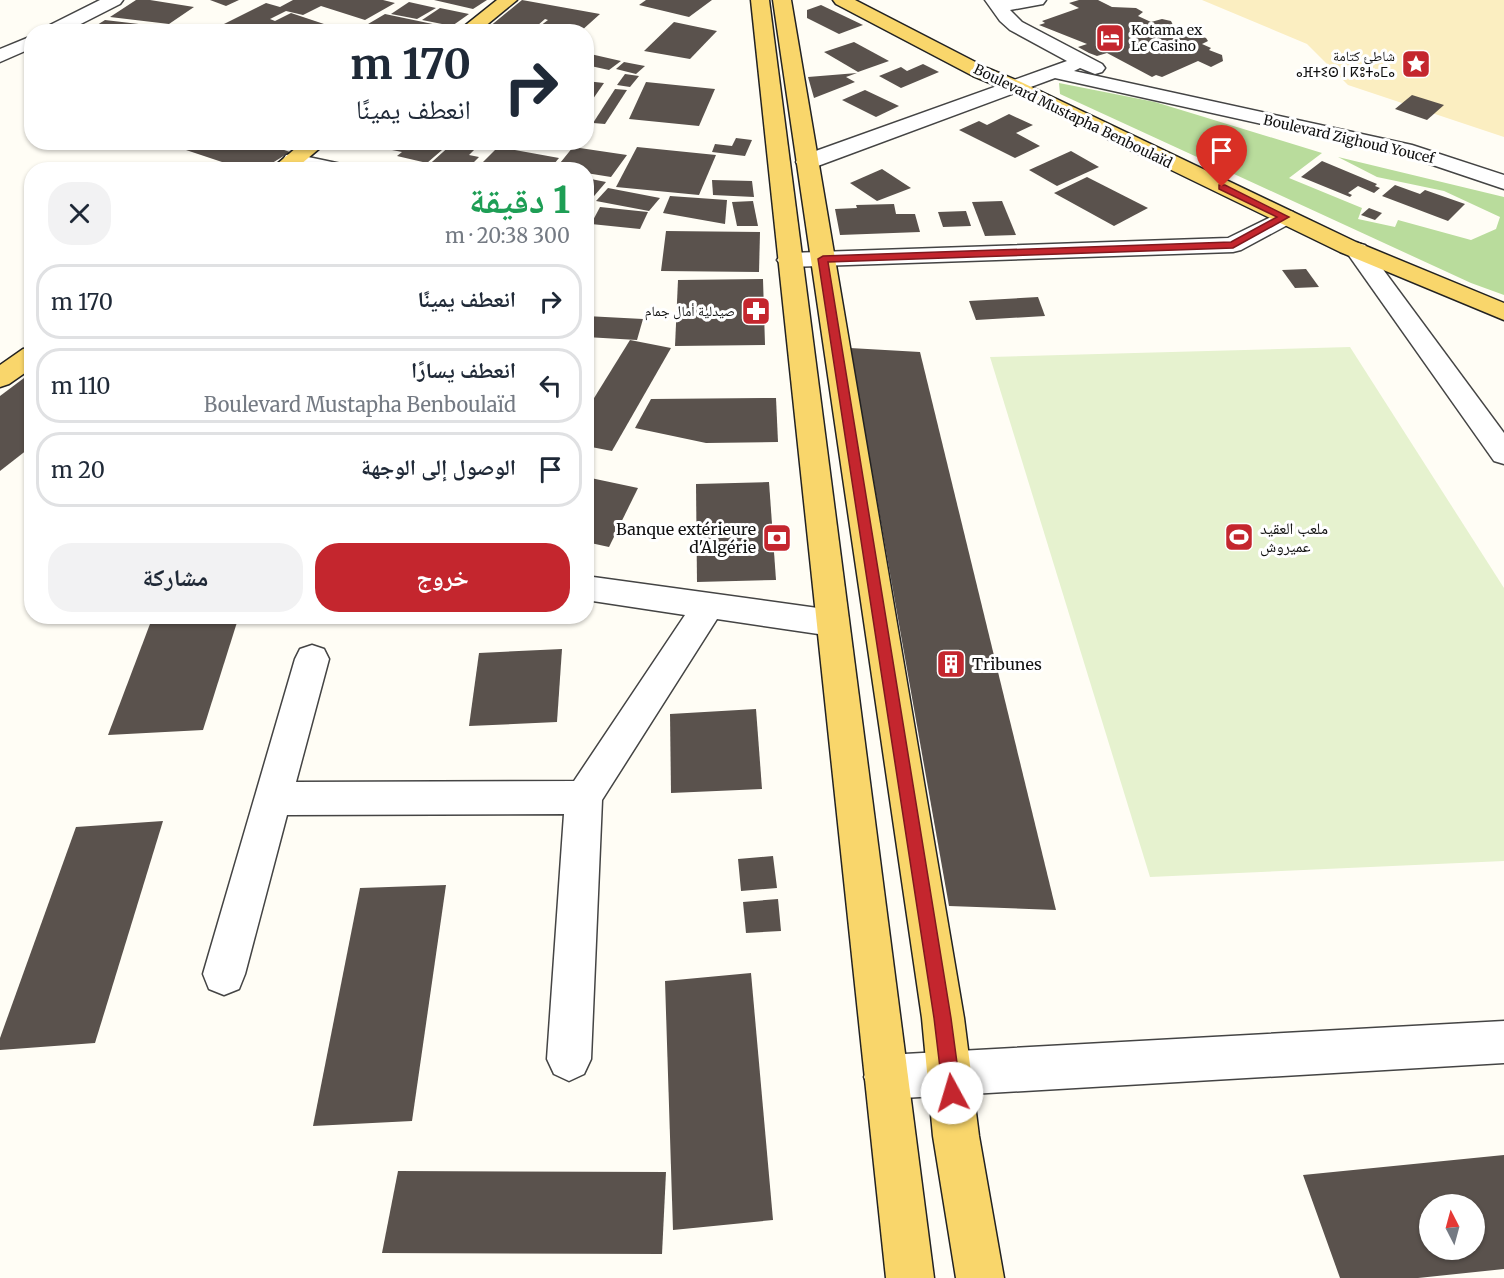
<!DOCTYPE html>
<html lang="ar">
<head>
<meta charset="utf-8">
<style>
	body { margin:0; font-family:Merriweather,"Noto Naskh Arabic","Noto Sans Tifinagh",serif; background:#f2f2f3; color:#1f2937; direction:rtl; height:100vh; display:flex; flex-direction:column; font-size:22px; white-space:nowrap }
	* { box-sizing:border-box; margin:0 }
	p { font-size:20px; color:#747a83 }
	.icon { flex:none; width:33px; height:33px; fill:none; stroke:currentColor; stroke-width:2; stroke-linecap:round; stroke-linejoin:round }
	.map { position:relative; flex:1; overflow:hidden; direction:ltr }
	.drawer { position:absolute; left:24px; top:162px; width:570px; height:462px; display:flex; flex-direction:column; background:#fff; border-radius:24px; box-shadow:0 2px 4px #0004; direction:rtl }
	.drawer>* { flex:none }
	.hud { position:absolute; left:24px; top:24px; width:570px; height:126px; border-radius:24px; box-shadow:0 2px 4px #0004; direction:rtl; background:#fff; color:#1f2937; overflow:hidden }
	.needle { width:39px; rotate:354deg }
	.controls { position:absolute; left:1419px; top:1194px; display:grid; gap:12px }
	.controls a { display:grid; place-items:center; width:66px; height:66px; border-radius:50%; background:#fff; box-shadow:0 2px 4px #0004; font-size:30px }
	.pin { position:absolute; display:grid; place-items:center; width:51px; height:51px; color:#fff; margin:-62px -26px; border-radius:50% 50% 50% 0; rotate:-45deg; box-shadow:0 0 6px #0007 }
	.pin .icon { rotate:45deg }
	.me { position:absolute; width:66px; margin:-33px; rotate:354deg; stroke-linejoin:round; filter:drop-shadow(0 0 4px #0008) }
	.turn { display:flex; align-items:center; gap:21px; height:126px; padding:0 24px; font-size:27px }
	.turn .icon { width:78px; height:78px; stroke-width:2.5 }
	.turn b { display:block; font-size:42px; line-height:51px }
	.round { display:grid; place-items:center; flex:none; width:63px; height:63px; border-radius:24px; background:#f2f2f3 }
	.headline { display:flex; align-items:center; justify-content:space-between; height:102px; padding:0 24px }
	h1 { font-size:36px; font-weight:800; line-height:45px; color:#1e9e55 }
	.button { display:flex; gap:12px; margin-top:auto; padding:12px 24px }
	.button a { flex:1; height:69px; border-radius:24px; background:#c4262e; color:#fff; font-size:24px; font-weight:800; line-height:69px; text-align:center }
	.button a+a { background:#f2f2f3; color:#1f2937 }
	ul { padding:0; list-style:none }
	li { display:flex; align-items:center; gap:18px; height:75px; margin:0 12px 9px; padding:0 12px; border:3px solid #e0e1e3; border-radius:24px }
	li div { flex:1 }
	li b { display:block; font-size:22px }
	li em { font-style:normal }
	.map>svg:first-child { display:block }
	.forest { fill:#b9dc9c }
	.sand { fill:#fbeec1 }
	.pitch { fill:#e6f2cf }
	.building { fill:#5a524d; fill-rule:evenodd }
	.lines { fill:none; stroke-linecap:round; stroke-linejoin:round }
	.minor-casing { stroke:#444; stroke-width:3 }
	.major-casing { stroke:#222; stroke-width:3 }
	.minor { fill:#fff; fill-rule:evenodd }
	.major { fill:#f9d66b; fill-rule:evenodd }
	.route { fill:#c4262e; stroke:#7f191e; stroke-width:1.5 }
	.labels { text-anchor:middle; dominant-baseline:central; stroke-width:6; stroke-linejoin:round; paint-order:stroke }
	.far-poi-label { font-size:14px; fill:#111; stroke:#fff; text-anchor:end }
	.far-street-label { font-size:14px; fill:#111; stroke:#fff }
	.poi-label { font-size:16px; fill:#111; stroke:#fff; text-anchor:start }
</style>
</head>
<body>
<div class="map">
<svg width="1504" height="1278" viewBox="0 0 1504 1278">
	<rect width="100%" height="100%" fill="#fffdf5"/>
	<polygon class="forest" points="1059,83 1155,102 1322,153 1289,178 1362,208 1358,219 1395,227 1398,220 1471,240 1496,229 1500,217 1444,191 1377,177 1338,157 1504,197 1504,295 1471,283 1060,94"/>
	<polygon class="sand" points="1202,0 1504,0 1504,137 1348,85 1307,44"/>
	<polygon class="pitch" points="1350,347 1504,588 1504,861 1150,877 990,357"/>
	<g class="building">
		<polygon points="136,0 150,0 194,7 169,24 110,17"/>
		<polygon points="210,0 239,0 226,6"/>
		<polygon points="293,0 383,0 395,3 365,20 321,6 303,15 286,11 270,19 275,21 291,13 327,25 314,32 229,32 235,28 222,25 266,3 280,7"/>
		<polygon points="434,0 487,0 473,9"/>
		<polygon points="522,0 600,14 580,32 540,26 548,20 545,19 530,32 483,32"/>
		<polygon points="646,0 712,0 689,17 639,5"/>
		<polygon points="1079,0 1098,0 1112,7 1136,8 1143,12 1138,16 1151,22 1162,19 1171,21 1174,27 1168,29 1184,36 1194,34 1206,38 1208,41 1202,44 1211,48 1209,50 1222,55 1223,61 1211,67 1198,61 1162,77 1156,75 1152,77 1107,53 1097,56 1089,53 1078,47 1087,44 1039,25 1045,23 1042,21 1079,8 1069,3"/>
		<polygon points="409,2 436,8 417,19 391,14"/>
		<polygon points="821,5 863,25 839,34 807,18 807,10"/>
		<polygon points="440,8 469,14 452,26 422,20"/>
		<polygon points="385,14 447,27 440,32 379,32 363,27"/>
		<polygon points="105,20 164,27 157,32 86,32"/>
		<polygon points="674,22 717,31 690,59 644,51"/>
		<polygon points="331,25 350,31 350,32 322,30"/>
		<polygon points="854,42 889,61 858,72 824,52"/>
		<polygon points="586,53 621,61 609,70 586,65"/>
		<polygon points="624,62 645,66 636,74 616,69"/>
		<polygon points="923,64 939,72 901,88 879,76 901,67 907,71"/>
		<polygon points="857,73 846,77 855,82 814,98 808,77"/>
		<polygon points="625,74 639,76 630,87 617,85"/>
		<polygon points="586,81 604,83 586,109"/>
		<polygon points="646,82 715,89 699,126 629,119"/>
		<polygon points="615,89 627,90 605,124 593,123"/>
		<polygon points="865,90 899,106 876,117 842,100"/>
		<polygon points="1412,95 1444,105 1427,120 1395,109"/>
		<polygon points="1009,114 1033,125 1016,133 1040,146 1015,158 959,130 979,121 987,125"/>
		<polygon points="736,138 752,140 745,156 712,152 715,144 732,146"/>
		<polygon points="261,142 290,152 261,170 246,170 165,143"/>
		<polygon points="356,142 384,142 376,148"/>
		<polygon points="389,142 435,142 429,148 442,150 427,163 397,156 402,152 382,148"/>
		<polygon points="518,142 569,142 563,150"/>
		<polygon points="453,143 476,148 469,155 479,157 466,170 423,170"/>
		<polygon points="498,147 559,158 549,170 475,170"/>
		<polygon points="573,147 627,155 611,177 586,173 586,170 556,168"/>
		<polygon points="637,147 716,155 699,195 616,187"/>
		<polygon points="1071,151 1099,167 1057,186 1029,170"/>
		<polygon points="1322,161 1377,184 1375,186 1380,188 1374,193 1358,186 1348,193 1352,195 1350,197 1301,177"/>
		<polygon points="207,162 228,169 228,170 193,170"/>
		<polygon points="882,169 911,188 877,201 850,183"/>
		<polygon points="1087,177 1148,208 1114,226 1054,193"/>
		<polygon points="586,178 606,182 589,202 586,201"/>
		<polygon points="712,180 752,181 754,197 713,195"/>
		<polygon points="1395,185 1420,194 1425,190 1465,204 1448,221 1382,196"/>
		<polygon points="608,188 660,198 649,211 596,201"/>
		<polygon points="670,196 727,200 725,224 663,213"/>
		<polygon points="753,201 758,226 737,226 732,202"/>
		<polygon points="1002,201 1016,235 985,236 972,202"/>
		<polygon points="894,204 896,214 915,214 920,232 840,235 835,209 857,208 856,205"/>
		<polygon points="600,207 648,212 640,229 591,224"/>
		<polygon points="1369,208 1382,213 1375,220 1361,215"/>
		<polygon points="966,211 971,226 943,227 938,212"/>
		<polygon points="666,231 760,232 759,272 661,271"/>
		<polygon points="1306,269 1319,287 1295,288 1282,270"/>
		<polygon points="763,279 765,345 675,346 678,280"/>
		<polygon points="1038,297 1045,316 976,320 969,301"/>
		<polygon points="586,316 643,319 637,340 586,337"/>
		<polygon points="630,340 671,348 612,451 586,446 586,411"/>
		<polygon points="850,348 920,352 1056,910 949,906"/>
		<polygon points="32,372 32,446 0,471 0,396"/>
		<polygon points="776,398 778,442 706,443 635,428 651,399"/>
		<polygon points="586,477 638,488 609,547 586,542"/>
		<polygon points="769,482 776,580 697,582 696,484"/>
		<polygon points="153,616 239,616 203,730 108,735"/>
		<polygon points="562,649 557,722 469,726 479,653"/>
		<polygon points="756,709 762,789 671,793 670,714"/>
		<polygon points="163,821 95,1043 0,1050 0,1038 76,827"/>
		<polygon points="773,856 777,888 741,891 738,859"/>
		<polygon points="446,885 412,1121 313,1126 360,888"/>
		<polygon points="778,899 781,931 746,933 743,902"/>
		<polygon points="751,973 773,1220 673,1230 665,981"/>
		<path d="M1504,1155v114l-86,9h-78l-37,-103zM1430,1204h44v46h-44z"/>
		<polygon points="398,1171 666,1172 662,1254 382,1253"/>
	</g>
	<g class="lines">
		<g class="minor-casing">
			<g id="minor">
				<polygon points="100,0 123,0 120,4 65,32 41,32 44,28"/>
				<polygon points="985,0 1046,0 1043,4 1010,10 1022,22 1102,64 1105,68 1102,72 1095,74 1080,68 1074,71 1412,145 1504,175 1504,189 1406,156 1055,78 815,167 807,168 799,167 796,162 799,157 1067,61 1010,30 1000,21"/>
				<polygon points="32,36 32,48 0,62 0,49"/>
				<polygon points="294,154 346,165 348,170 308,170 286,165 283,160 286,155"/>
				<polygon points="1285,210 1293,212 1296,217 1293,222 1241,250 1233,252 789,267 781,265 777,260 781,255 789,253 1228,238"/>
				<polygon points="1357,243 1365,245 1504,433 1504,464 1494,461 1345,250 1349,245"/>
				<polygon points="586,576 832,610 844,614 848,623 844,632 832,636 717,619 602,800 591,1059 584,1074 569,1081 554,1074 547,1059 564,814 287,815 245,974 239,989 224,995 209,989 203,974 295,659 300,649 312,645 324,649 329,659 296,782 574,781 685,615 586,600"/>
				<polygon points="1504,1021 1504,1063 886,1099 871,1092 864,1077 871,1062 886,1055"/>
			</g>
		</g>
		<g class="major-casing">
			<g id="major">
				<polygon points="497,0 517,0 478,32 457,32"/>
				<polygon points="751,0 769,0 934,1278 886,1278"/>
				<polygon points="773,0 791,0 964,1018 979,1136 1004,1278 956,1278 933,1136 922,1018"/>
				<polygon points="833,0 855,0 987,68 1021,82 1356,242 1504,303 1504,320 1340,252 1007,90 973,76 836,4"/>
				<polygon points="303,142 327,142 294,170 270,170"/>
				<polygon points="32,347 32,368 9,384 0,387 0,365 23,349"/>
			</g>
		</g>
		<use href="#minor" class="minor"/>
		<use href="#major" class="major"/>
	</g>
	<polygon class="route" points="1219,185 1225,185 1289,217 1233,248 828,262 951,1018 961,1093 958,1100 952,1102 945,1100 943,1093 934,1018 818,259 823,256 1231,242 1277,217 1219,189"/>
	<defs>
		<g id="hotel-square" transform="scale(1.5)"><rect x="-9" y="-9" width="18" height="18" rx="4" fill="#c4262e" stroke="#fff"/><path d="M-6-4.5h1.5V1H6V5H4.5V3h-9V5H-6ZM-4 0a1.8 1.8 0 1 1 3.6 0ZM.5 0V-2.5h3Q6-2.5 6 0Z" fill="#fff"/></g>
		<g id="sight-square" transform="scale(1.5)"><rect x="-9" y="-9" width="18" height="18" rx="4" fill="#c4262e" stroke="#fff"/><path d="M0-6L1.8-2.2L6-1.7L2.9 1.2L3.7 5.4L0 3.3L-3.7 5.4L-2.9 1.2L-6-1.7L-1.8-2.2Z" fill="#fff"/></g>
		<g id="pharmacy-square" transform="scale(1.5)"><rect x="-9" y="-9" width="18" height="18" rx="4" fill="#c4262e" stroke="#fff"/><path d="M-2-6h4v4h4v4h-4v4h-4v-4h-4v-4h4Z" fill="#fff"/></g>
		<g id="stadium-square" transform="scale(1.5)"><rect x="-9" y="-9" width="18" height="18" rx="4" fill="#c4262e" stroke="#fff"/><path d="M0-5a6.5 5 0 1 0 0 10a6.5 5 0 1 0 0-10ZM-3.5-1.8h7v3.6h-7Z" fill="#fff"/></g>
		<g id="bank-square" transform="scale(1.5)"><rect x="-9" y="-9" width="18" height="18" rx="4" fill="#c4262e" stroke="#fff"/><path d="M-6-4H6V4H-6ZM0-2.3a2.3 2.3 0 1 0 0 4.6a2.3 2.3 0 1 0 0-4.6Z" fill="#fff"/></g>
		<g id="building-square" transform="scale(1.5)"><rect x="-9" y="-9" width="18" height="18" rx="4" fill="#c4262e" stroke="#fff"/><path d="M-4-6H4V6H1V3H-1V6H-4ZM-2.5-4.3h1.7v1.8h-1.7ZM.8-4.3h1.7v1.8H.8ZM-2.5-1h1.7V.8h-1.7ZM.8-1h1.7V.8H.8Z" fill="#fff"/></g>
	</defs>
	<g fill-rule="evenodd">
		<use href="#hotel-square" x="1110" y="38"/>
		<use href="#sight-square" x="1416" y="64"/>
		<use href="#pharmacy-square" x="756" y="311"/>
		<use href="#stadium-square" x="1239" y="537"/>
		<use href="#bank-square" x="777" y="538"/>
		<use href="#building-square" x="951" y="664"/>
	</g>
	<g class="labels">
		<g class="far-poi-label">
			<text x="1131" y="30" text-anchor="start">Kotama ex<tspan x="1131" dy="16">Le Casino</tspan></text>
			<text x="1395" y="56">شاطئ كتامة<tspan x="1395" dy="16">ⴰⴼⵜⵉⵙ ⵏ ⴽⵓⵜⴰⵎⴰ</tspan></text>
			<text x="735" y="311">صيدلية أمال جمام</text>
		</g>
		<g class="far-street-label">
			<text transform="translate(1073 116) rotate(26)">Boulevard Mustapha Benboulaïd</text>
			<text transform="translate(1349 139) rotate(13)">Boulevard Zighoud Youcef</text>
		</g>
		<g class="poi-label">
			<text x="1260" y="528">ملعب العقيد<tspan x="1260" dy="18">عميروش</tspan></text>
			<text x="756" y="529" text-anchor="end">Banque extérieure<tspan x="756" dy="18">d'Algérie</tspan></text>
			<text x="972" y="664">Tribunes</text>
		</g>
	</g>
</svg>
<div class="controls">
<a><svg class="needle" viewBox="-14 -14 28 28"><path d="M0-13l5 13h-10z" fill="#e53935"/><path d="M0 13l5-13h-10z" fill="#747a83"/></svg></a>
</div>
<div class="pin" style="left:1222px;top:187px;background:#d93025"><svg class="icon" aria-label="arrive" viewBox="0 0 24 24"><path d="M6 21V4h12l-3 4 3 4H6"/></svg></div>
<svg class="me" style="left:952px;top:1093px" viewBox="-20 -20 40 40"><circle r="19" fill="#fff"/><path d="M0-13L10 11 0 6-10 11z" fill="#c4262e"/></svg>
<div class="hud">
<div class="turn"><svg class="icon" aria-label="right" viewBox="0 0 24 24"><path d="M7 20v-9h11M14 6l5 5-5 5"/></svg><div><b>170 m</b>انعطف يمينًا</div></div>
</div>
<section class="drawer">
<div class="headline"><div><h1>1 دقيقة</h1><p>300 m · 20:38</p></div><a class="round"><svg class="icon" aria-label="close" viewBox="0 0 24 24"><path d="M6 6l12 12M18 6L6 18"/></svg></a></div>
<ul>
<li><svg class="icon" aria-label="right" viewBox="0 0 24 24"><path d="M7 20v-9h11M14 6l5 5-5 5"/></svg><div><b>انعطف يمينًا</b></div><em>170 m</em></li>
<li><svg class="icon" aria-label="left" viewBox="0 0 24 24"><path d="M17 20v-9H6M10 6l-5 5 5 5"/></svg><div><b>انعطف يسارًا</b><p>Boulevard Mustapha Benboulaïd</p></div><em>110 m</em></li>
<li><svg class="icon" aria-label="arrive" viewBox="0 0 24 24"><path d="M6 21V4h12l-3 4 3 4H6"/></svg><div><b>الوصول إلى الوجهة</b></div><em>20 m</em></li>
</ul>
<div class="button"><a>خروج</a><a>مشاركة</a></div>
</section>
</div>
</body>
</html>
